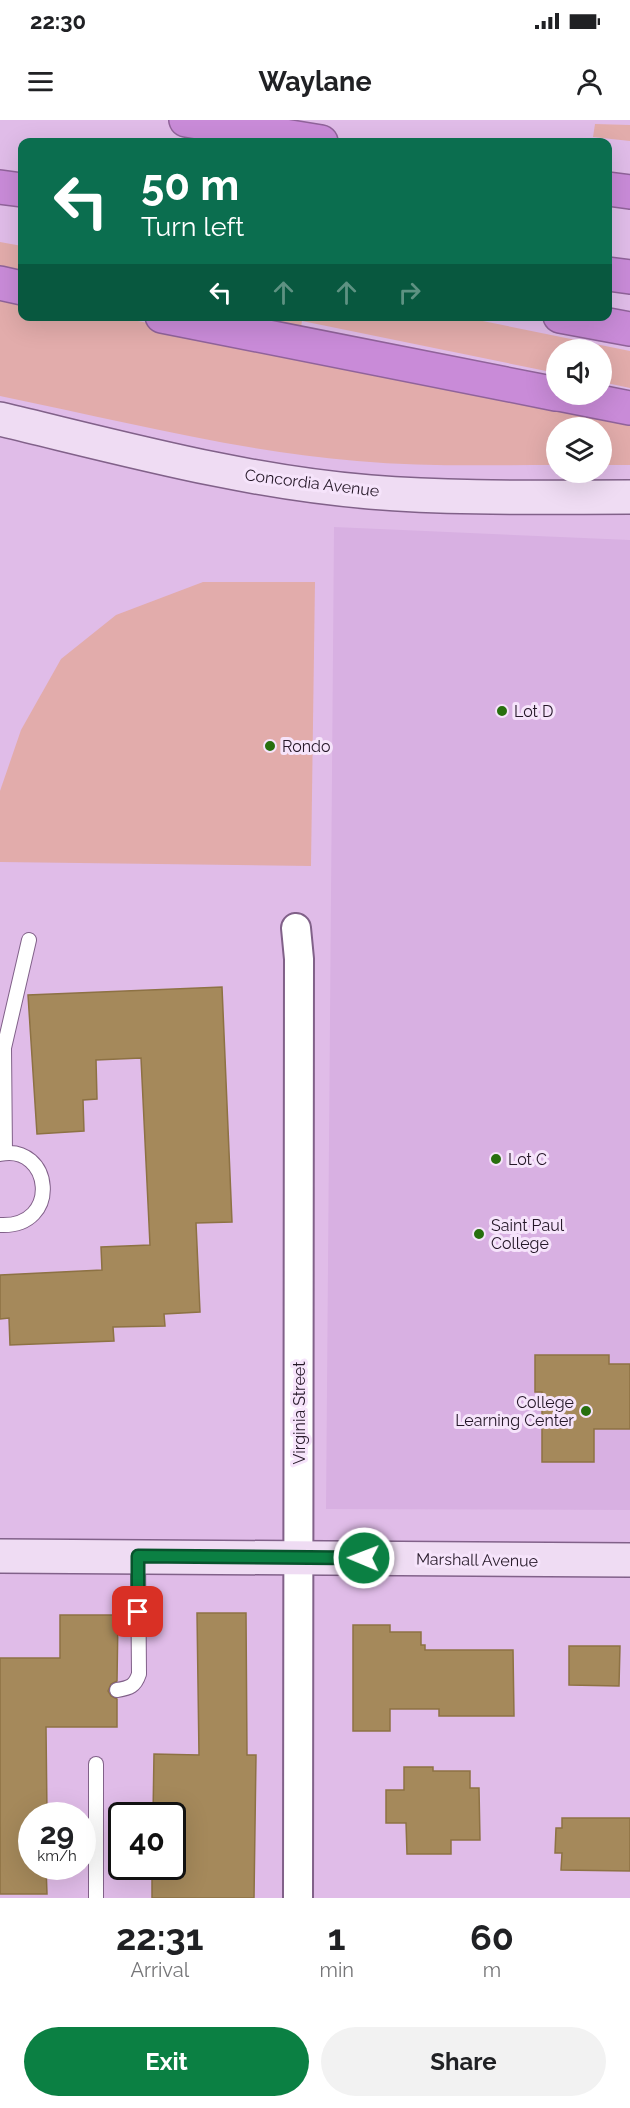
<!DOCTYPE html>
<html lang="en">
<head>
<meta charset="utf-8">
<style>
	body { margin:0; font-family:Raleway,sans-serif; background:#f2f2f2; color:#202124; height:100vh; display:flex; flex-direction:column; font-size:22px; white-space:nowrap }
	* { box-sizing:border-box; margin:0 }
	p { font-size:20px; color:#757577 }
	.icon { flex:none; width:33px; height:33px; fill:none; stroke:currentColor; stroke-width:2; stroke-linecap:round; stroke-linejoin:round }
	.map { position:relative; height:1778px; overflow:hidden }
	.drawer { display:flex; flex-direction:column; background:#fff; flex:1 }
	.drawer>* { flex:none }
	.guide { position:absolute; left:18px; top:18px; width:594px; height:183px; border-radius:12px; box-shadow:0 6px 24px #0002; background:#0b6e4f; color:#fff; overflow:hidden }
	.fabs { position:absolute; left:546px; top:219px; display:grid; gap:12px }
	.fabs a { display:grid; place-items:center; width:66px; height:66px; border-radius:50%; background:#fff; box-shadow:0 6px 24px #0002; font-size:30px }
	.speed { position:absolute; left:18px; top:1682px; display:flex; gap:12px; font-size:30px; font-weight:700; text-align:center }
	.speed>* { display:grid; place-content:center; width:78px; height:78px; border-radius:50%; background:#fff; box-shadow:0 6px 24px #0002; line-height:1 }
	.speed small { font-size:15px; font-weight:400 }
	.speed .limit { border:3px solid #111; border-radius:9px; background:#fff; color:#111 }
	.pin { position:absolute; display:grid; place-items:center; width:51px; height:51px; color:#fff; margin:-26px; border-radius:12px; box-shadow:0 3px 9px #0006 }
	.me { position:absolute; width:66px; margin:-33px; rotate:271deg; stroke-linejoin:round; filter:drop-shadow(0 0 4px #0008) }
	.turn { display:flex; align-items:center; gap:21px; height:126px; padding:0 24px; font-size:27px }
	.turn .icon { width:78px; height:78px; stroke-width:2.5 }
	.turn b { display:block; font-size:42px; line-height:51px }
	.lanes { display:flex; align-items:center; height:57px; padding:0 24px; background:#0003; justify-content:center; gap:30px; direction:ltr }
	.lanes .off { opacity:.35 }
	.eta { display:flex; justify-content:space-evenly; align-items:center; height:102px; text-align:center }
	.eta b { font-size:36px; font-weight:700; line-height:42px }
	.action { display:flex; gap:12px; margin-top:auto; padding:12px 24px }
	.action a { flex:1; height:69px; border-radius:36px; background:#0b8043; color:#fff; font-size:24px; font-weight:700; line-height:69px; text-align:center }
	.action a+a { background:#f2f2f2; color:#202124 }
	.status { display:flex; justify-content:space-between; align-items:center; height:42px; padding:0 30px; background:#fff; direction:ltr }
	.status svg { height:16px; fill:currentColor }
	header { display:flex; justify-content:space-between; align-items:center; height:78px; padding:0 24px; background:#fff; font-size:27px; font-weight:700 }
	.map>svg:first-child { display:block }
	.built { fill:#d8b0e2 }
	.green { fill:#e2acab }
	.building { fill:#a5895b; stroke:#8d7244; stroke-width:1.5 }
	.lines { fill:none; stroke-linecap:round; stroke-linejoin:round }
	.lane-casing { stroke:#816189; stroke-width:16 }
	.street-casing { stroke:#816189; stroke-width:32 }
	.secondary-casing { stroke:#816189; stroke-width:36 }
	.highway-casing { stroke:#90639a; stroke-width:36 }
	.lane { stroke:#fff; stroke-width:14 }
	.street { stroke:#fff; stroke-width:28 }
	.secondary { stroke:#efdcf3; stroke-width:33 }
	.highway { stroke:#c98bd8; stroke-width:33 }
	.route-casing { stroke:#07532c; stroke-width:15 }
	.route { stroke:#0b8043; stroke-width:10 }
	.poi-dot { fill:#276f0e; stroke:#f6e4fb; stroke-width:2 }
	.labels { text-anchor:middle; dominant-baseline:central; stroke-width:6; stroke-linejoin:round; paint-order:stroke }
	.street-label { font-size:16px; fill:#251828; stroke:#f6e4fb }
	.poi-label { font-size:16px; fill:#251828; stroke:#f6e4fb; text-anchor:start }
</style>
</head>
<body>
<div class="status"><b>22:30</b><svg viewBox="0 0 49 12"><path d="M0 12V9h3v3zM5 12V6h3v6zM10 12V3h3v9zM15 12V0h3v12zM26 1h20v11H26zM47 4h2v5h-2z"/></svg></div>
<header><svg class="icon" aria-label="menu" viewBox="0 0 24 24"><path d="M4 6h16M4 12h16M4 18h16"/></svg>Waylane<svg class="icon" aria-label="person" viewBox="0 0 24 24"><circle cx="12" cy="8" r="4"/><path d="M4 21q1-7 8-7t8 7"/></svg></header>
<div class="map">
<svg width="630" height="1778" viewBox="0 0 630 1778">
	<rect width="100%" height="100%" fill="#e0bce8"/>
	<polygon class="built" points="334,407 630,420 630,1390 326,1389"/>
	<g class="green">
		<polygon points="595,4 630,5 630,21 593,17"/>
		<polygon points="0,122 22,126 22,151 0,147"/>
		<path d="M0,173l22,4v19l96,1 512,103v45h-28v-37h-46v37c-66,0 -133,2 -199,-4 -121,-10 -239,-41 -357,-65z"/>
		<polygon points="458,196 630,231 630,268 602,262 602,230 556,230 556,253 302,201 301,207 247,197"/>
		<polygon points="203,462 315,462 311,746 0,742 0,671 21,610 61,539 116,495"/>
	</g>
	<g class="building">
		<polygon points="222,867 232,1102 196,1103 200,1192 164,1194 165,1206 113,1207 114,1221 10,1225 9,1198 0,1199 0,1155 102,1150 101,1127 150,1125 141,938 96,940 97,979 83,980 84,1011 37,1014 28,875"/>
		<polygon points="535,1235 609,1235 609,1244 630,1244 630,1309 594,1309 594,1342 542,1342 542,1272 535,1272"/>
		<polygon points="197,1493 246,1493 247,1635 256,1635 254,1778 152,1778 152,1746 172,1746 172,1695 153,1695 154,1634 199,1635"/>
		<polygon points="60,1495 118,1495 117,1561 111,1564 108,1571 111,1576 117,1579 117,1607 46,1607 47,1695 32,1695 32,1746 46,1746 47,1774 0,1774 0,1538 60,1538"/>
		<polygon points="353,1505 390,1505 390,1512 421,1512 421,1525 425,1525 425,1530 513,1530 514,1596 439,1596 439,1589 390,1589 390,1611 353,1611"/>
		<polygon points="569,1526 620,1526 619,1566 569,1565"/>
		<polygon points="404,1647 433,1647 433,1651 470,1651 470,1668 479,1668 480,1720 451,1720 451,1734 407,1734 406,1703 386,1703 386,1670 404,1670"/>
		<polygon points="562,1698 630,1698 630,1751 561,1750 562,1733 555,1733 556,1708 562,1708"/>
	</g>
	<g class="lines">
		<g class="lane-casing">
			<g id="lane">
				<polyline points="5,1033 4,928 29,820"/>
				<path d="M0,1034c52,-11 62,74 0,71"/>
				<path d="M117,1570c13,-2 18,-4 22,-16l-1,-118"/>
				<polyline points="96,1644 96,1778"/>
			</g>
		</g>
		<g class="street-casing">
			<polyline id="street" points="296,808 299,839 298,1778"/>
		</g>
		<g class="secondary-casing">
			<g id="secondary">
				<path d="M0,299c122,29 245,63 370,73 86,7 174,5 260,5"/>
				<polyline points="0,1436 630,1440"/>
			</g>
		</g>
		<g class="highway-casing">
			<g id="highway">
				<polyline points="186,0 321,22"/>
				<polyline points="0,67 22,70"/>
				<polyline points="608,69 630,72"/>
				<polyline points="608,154 630,157"/>
				<polyline points="0,163 22,168"/>
				<polyline points="162,196 556,274"/>
				<polyline points="560,196 630,209"/>
				<polyline points="559,274 630,288"/>
			</g>
		</g>
		<use href="#lane" class="lane"/>
		<use href="#street" class="street"/>
		<use href="#secondary" class="secondary"/>
		<use href="#highway" class="highway"/>
	</g>
	<g class="lines">
		<g class="route-casing">
			<polyline id="route" points="138,1492 138,1436 364,1438"/>
		</g>
		<use href="#route" class="route"/>
	</g>
	<g class="poi-dot">
		<circle cx="502" cy="591" r="6"/>
		<circle cx="270" cy="626" r="6"/>
		<circle cx="496" cy="1039" r="6"/>
		<circle cx="479" cy="1114" r="6"/>
		<circle cx="586" cy="1291" r="6"/>
	</g>
	<g class="labels">
		<g class="street-label">
			<text transform="translate(312 363) rotate(7)">Concordia Avenue</text>
			<text transform="translate(299 1293) rotate(-90)">Virginia Street</text>
			<text transform="translate(477 1440) rotate(1)">Marshall Avenue</text>
		</g>
		<g class="poi-label">
			<text x="514" y="591">Lot D</text>
			<text x="282" y="626">Rondo</text>
			<text x="508" y="1039">Lot C</text>
			<text x="491" y="1105">Saint Paul<tspan x="491" dy="18">College</tspan></text>
			<text x="574" y="1282" text-anchor="end">College<tspan x="574" dy="18">Learning Center</tspan></text>
		</g>
	</g>
</svg>
<div class="fabs">
<a><svg class="icon" aria-label="sound" viewBox="0 0 24 24"><path d="M4 9h4l5-4v14l-5-4H4zM17 9q2 3 0 6"/></svg></a>
<a><svg class="icon" aria-label="layers" viewBox="0 0 24 24"><path d="M12 4l9 5-9 5-9-5zM3 14l9 5 9-5"/></svg></a>
</div>
<div class="speed"><div>29<small>km/h</small></div><div class="limit">40</div></div>
<div class="pin" style="left:138px;top:1492px;background:#d93025"><svg class="icon" aria-label="arrive" viewBox="0 0 24 24"><path d="M6 21V4h12l-3 4 3 4H6"/></svg></div>
<svg class="me" style="left:364px;top:1438px" viewBox="-20 -20 40 40"><circle r="17" fill="#0b8043" stroke="#fff" stroke-width="3"/><path d="M0-11L8 9 0 5-8 9z" fill="#fff"/></svg>
<div class="guide">
<div class="turn"><svg class="icon" aria-label="left" viewBox="0 0 24 24"><path d="M17 20v-9H6M10 6l-5 5 5 5"/></svg><div><b>50 m</b>Turn left</div></div>
<div class="lanes"><svg class="icon" aria-label="left" viewBox="0 0 24 24"><path d="M17 20v-9H6M10 6l-5 5 5 5"/></svg><svg class="icon off" aria-label="ahead" viewBox="0 0 24 24"><path d="M12 20V5M6 11l6-6 6 6"/></svg><svg class="icon off" aria-label="ahead" viewBox="0 0 24 24"><path d="M12 20V5M6 11l6-6 6 6"/></svg><svg class="icon off" aria-label="right" viewBox="0 0 24 24"><path d="M7 20v-9h11M14 6l5 5-5 5"/></svg></div>
</div>
</div>
<section class="drawer">
<div class="eta">
<div><b>22:31</b><p>Arrival</p></div>
<div><b>1</b><p>min</p></div>
<div><b>60</b><p>m</p></div>
</div>
<div class="action"><a>Exit</a><a>Share</a></div>
</section>
</body>
</html>
